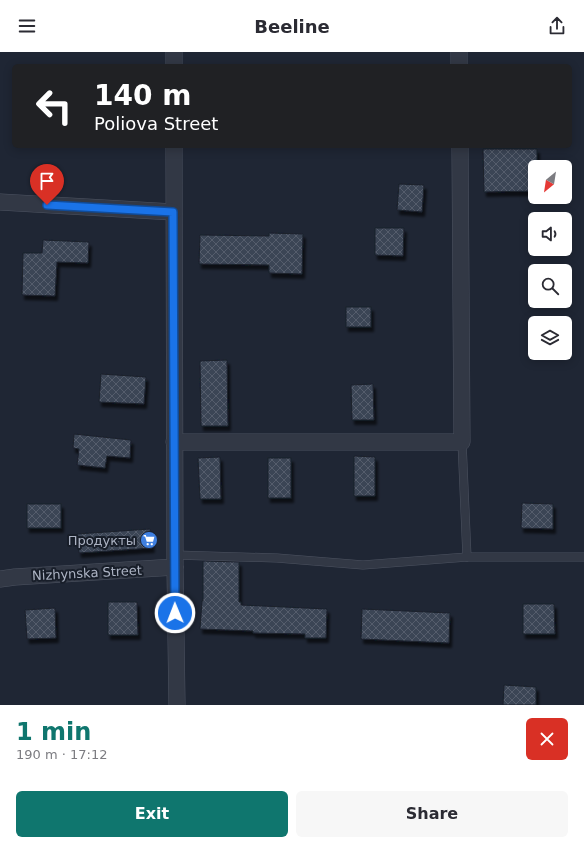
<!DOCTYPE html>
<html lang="en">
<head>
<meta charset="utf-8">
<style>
	body { margin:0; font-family:"DejaVu Sans",sans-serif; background:#f7f7f7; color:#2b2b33; height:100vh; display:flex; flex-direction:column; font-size:15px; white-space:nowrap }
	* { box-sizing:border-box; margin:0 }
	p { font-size:13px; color:#7c7c81 }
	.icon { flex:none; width:22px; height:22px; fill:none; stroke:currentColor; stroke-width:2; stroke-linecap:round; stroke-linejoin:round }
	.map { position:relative; height:653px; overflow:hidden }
	.side { display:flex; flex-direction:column; background:#fff; flex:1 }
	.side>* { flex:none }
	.banner { position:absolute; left:12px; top:12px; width:560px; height:84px; border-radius:6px; box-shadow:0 2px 10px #0003; background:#202124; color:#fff; overflow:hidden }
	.needle { width:26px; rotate:210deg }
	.controls { position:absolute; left:528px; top:108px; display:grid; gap:8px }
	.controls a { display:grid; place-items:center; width:44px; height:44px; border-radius:6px; background:#fff; box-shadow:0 2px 10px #0003; font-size:20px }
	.pin { position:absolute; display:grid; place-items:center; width:34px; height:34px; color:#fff; margin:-41px -17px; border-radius:50% 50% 50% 0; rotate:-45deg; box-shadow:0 0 4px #0007 }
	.pin .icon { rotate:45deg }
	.me { position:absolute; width:44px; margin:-22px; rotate:359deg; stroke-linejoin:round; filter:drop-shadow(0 0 3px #0008) }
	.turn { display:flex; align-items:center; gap:14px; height:84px; padding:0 16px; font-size:18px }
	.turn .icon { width:52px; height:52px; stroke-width:2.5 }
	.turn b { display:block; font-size:28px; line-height:34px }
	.round { display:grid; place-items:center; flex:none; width:42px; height:42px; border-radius:6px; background:#f7f7f7 }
	.summary { display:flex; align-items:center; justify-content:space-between; height:68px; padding:0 16px }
	h1 { font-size:24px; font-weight:700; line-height:30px; color:#0f766e }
	.cta { display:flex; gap:8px; margin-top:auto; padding:8px 16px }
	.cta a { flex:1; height:46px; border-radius:6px; background:#0f766e; color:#fff; font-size:16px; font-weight:700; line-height:46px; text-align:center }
	.cta a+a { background:#f7f7f7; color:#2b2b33 }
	header { display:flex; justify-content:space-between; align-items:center; height:52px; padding:0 16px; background:#fff; font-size:18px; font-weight:700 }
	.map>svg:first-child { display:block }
	.building { fill:url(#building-cross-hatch); stroke:#1a202b; filter:url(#shadow) }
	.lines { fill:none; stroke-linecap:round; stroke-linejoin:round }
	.service-casing { stroke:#4d5361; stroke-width:9 }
	.minor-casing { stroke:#4d5361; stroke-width:17 }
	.service { stroke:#323845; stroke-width:8 }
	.minor { stroke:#323845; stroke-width:16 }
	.route-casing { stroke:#114b97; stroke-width:10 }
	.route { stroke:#1a73e8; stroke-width:7 }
	.labels { text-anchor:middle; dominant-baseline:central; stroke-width:4; stroke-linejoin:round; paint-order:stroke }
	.poi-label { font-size:13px; fill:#acb3c3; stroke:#181e29; text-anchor:end }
	.street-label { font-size:13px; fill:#acb3c3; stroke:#181e29 }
</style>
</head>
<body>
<header><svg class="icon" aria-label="menu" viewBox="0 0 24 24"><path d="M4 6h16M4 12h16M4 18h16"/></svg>Beeline<svg class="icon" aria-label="share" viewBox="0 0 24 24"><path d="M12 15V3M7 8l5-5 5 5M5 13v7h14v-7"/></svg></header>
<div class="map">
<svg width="584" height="653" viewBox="0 0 584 653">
	<defs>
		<pattern id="building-cross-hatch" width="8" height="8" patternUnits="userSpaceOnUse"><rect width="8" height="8" fill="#3b4455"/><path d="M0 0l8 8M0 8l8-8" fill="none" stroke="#555d6c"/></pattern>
		<filter id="shadow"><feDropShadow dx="2.5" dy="4.5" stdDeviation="1" flood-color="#0009"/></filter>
	</defs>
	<rect width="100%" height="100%" fill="#1f2634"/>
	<g class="building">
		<polygon points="483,97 537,97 537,115 535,115 535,139 484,140"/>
		<polygon points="399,132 424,133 422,160 397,158"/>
		<polygon points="375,176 404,176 403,204 375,203"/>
		<polygon points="269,181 303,182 302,222 269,221 269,213 199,212 200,183 269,184"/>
		<polygon points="43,188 89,190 88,211 57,210 55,244 22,243 23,201 42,201"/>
		<rect x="346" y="255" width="25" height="20"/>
		<polygon points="227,308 228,374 201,374 200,309"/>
		<polygon points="101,322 146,325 144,352 99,350"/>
		<polygon points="373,332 374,368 352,368 351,333"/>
		<polygon points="74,382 131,388 130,406 107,404 105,416 77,413 79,397 73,396"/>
		<polygon points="354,404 375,405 375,444 354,444"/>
		<polygon points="220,405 221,447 200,447 198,406"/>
		<rect x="268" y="406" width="23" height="40"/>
		<polygon points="522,451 553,452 553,477 521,476"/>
		<rect x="27" y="452" width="34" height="24"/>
		<polygon points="150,477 152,496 79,501 77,482"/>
		<polygon points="203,509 239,510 239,550 241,550 241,553 327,557 326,586 305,586 305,582 253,581 253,579 200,577 202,549 203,549"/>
		<polygon points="108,550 137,550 138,583 108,583"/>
		<polygon points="523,552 554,552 555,582 523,582"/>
		<polygon points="55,556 56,586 27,587 25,558"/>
		<polygon points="362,557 450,561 449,591 361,587"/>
		<polygon points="504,633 536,635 536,653 503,653"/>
	</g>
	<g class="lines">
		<g class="service-casing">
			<g id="service">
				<polyline points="462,390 467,505"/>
				<polyline points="175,503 277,506 363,513 467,505 584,505"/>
			</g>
		</g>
		<g class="minor-casing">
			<g id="minor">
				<polyline points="459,0 459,14"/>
				<polyline points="174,14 174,0"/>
				<polyline points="174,94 175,515 177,653"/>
				<polyline points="0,150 173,160"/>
				<polyline points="174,390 462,390 460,94"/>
				<polyline points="0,527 15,525 175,515"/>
			</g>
		</g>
		<use href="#service" class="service"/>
		<use href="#minor" class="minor"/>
	</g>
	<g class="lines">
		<g class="route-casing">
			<polyline id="route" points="47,153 173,160 175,561"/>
		</g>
		<use href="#route" class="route"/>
	</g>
	<defs>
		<g id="supermarket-disc" transform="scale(0.9)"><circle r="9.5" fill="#3f7fe0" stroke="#181e29"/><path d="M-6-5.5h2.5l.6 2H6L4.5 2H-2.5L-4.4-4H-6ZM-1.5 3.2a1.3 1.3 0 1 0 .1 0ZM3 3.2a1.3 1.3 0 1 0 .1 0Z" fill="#fff"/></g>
	</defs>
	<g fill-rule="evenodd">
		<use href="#supermarket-disc" x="149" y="488"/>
	</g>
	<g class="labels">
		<g class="poi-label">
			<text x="136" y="488">Продукты</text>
		</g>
		<g class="street-label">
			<text transform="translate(87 521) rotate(-3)">Nizhynska Street</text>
		</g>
	</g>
</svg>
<div class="controls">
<a><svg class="needle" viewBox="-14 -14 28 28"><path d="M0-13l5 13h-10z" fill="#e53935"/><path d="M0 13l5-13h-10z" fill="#7c7c81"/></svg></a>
<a><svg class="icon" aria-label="sound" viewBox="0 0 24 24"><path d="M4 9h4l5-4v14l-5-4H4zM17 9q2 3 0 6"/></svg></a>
<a><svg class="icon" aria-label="search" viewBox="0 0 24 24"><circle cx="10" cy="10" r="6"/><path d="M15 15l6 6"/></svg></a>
<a><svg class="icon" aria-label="layers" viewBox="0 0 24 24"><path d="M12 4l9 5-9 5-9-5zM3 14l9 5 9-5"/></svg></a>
</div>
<div class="pin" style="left:47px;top:153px;background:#d93025"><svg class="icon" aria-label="arrive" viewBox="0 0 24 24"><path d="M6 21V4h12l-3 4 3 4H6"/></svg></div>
<svg class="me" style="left:175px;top:561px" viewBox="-20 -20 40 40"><circle r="17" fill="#1a73e8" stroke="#fff" stroke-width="3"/><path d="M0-11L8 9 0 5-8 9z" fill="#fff"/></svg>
<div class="banner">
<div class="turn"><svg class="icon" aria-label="left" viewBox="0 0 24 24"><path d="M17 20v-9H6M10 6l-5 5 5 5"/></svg><div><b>140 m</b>Poliova Street</div></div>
</div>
</div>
<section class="side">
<div class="summary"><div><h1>1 min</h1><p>190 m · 17:12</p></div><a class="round" style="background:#d93025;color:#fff"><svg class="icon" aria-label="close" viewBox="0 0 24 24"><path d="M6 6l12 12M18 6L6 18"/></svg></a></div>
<div class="cta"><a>Exit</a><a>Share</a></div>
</section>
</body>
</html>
